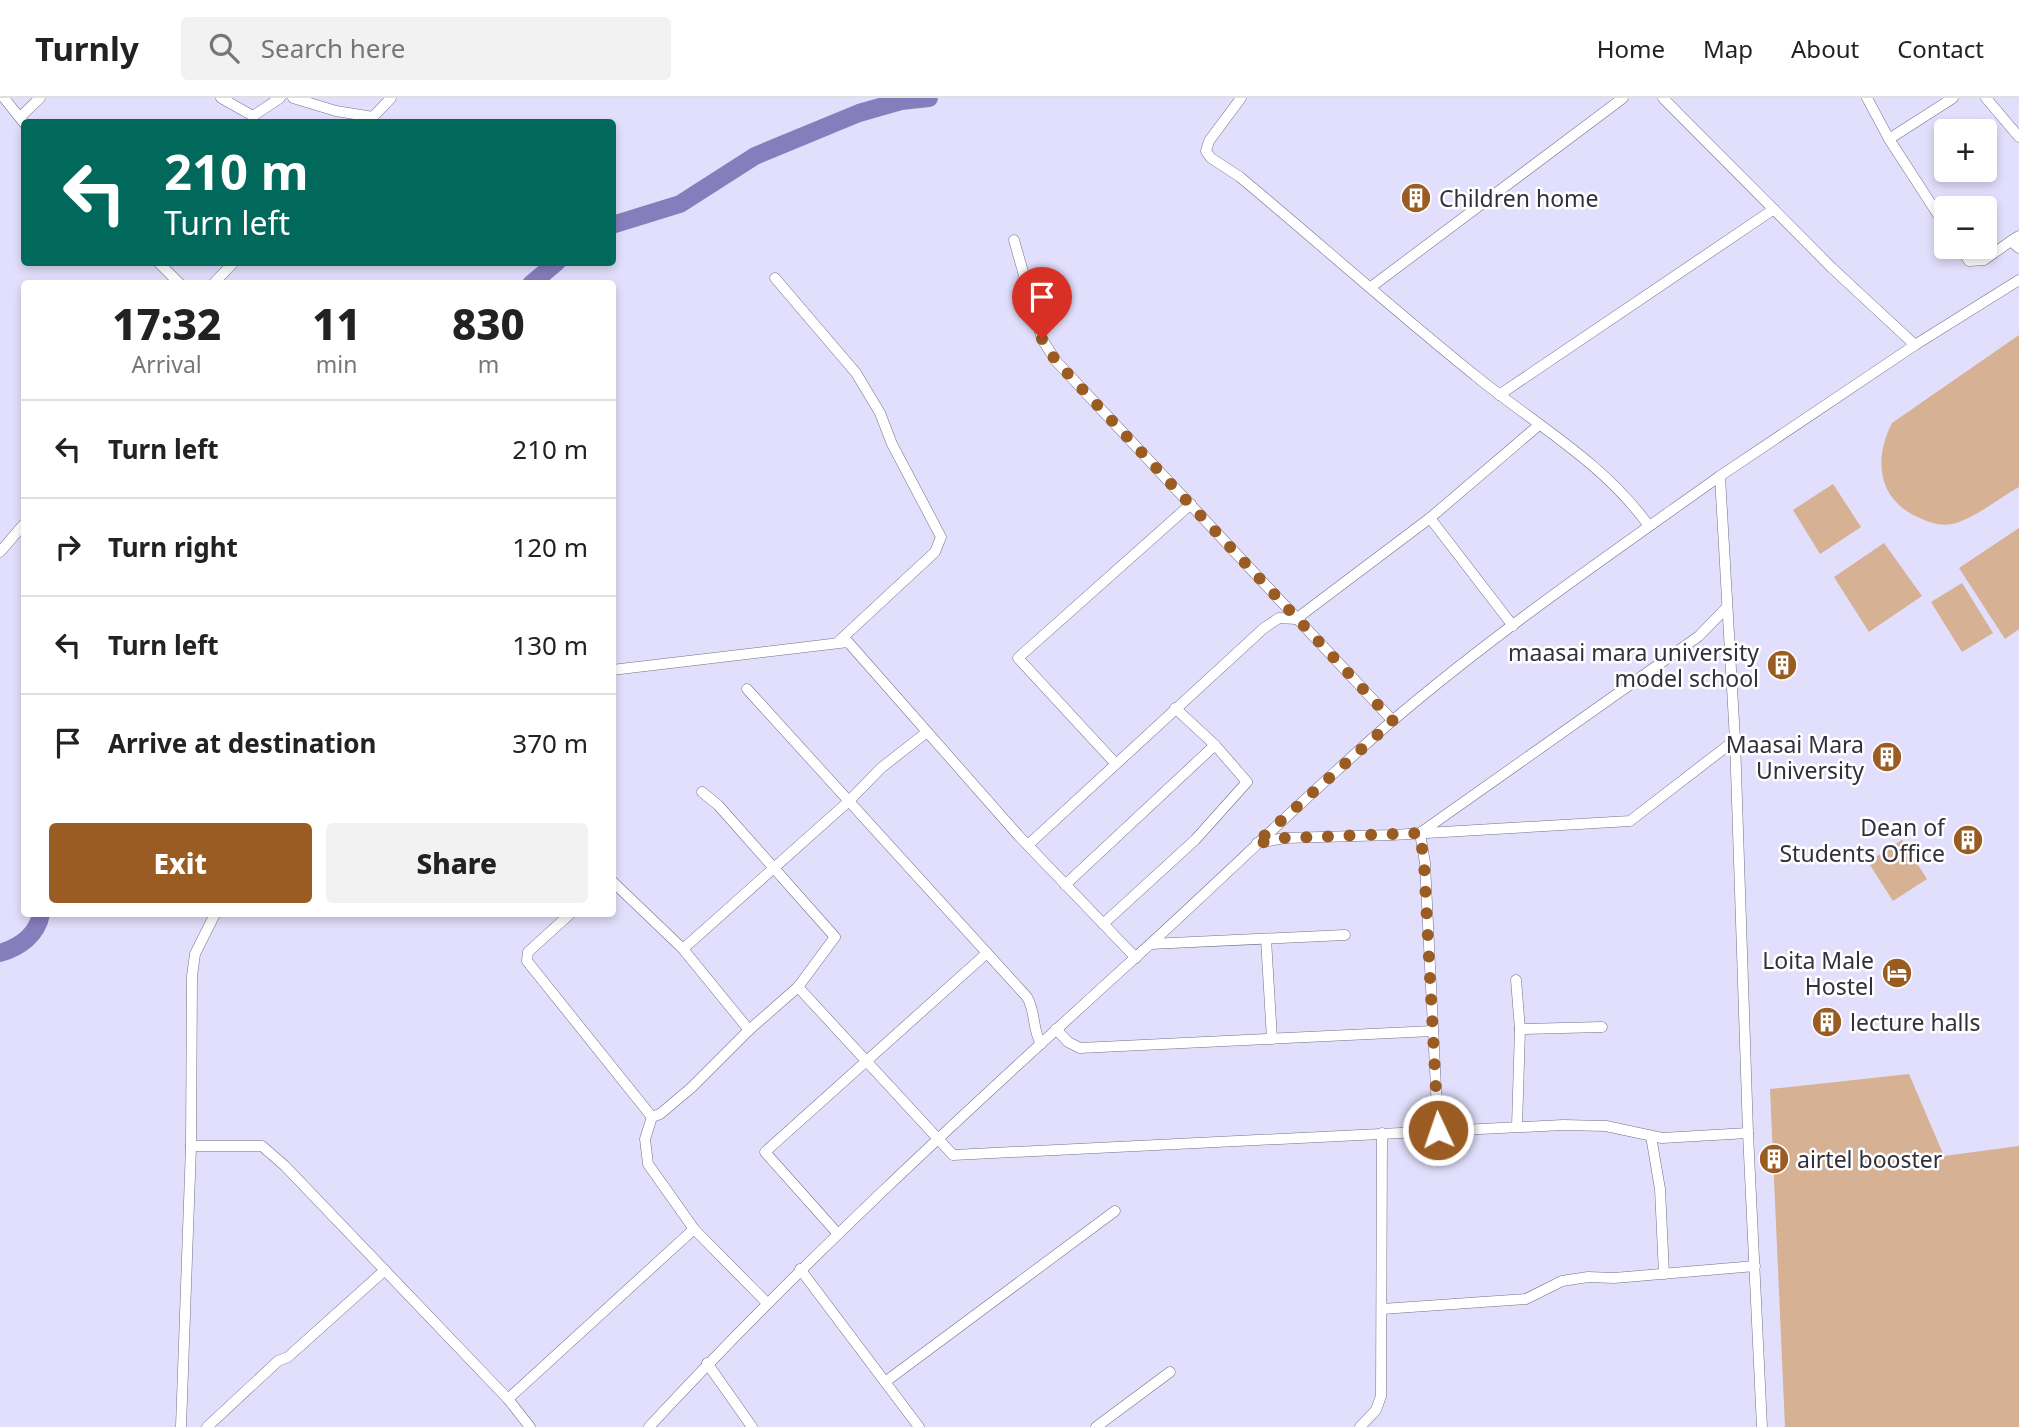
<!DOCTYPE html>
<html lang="en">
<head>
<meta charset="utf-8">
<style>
	body { margin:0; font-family:"Noto Sans",sans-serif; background:#f2f2f2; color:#222; height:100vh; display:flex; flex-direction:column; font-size:26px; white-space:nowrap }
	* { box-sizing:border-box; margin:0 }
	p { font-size:23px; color:#767676 }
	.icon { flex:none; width:38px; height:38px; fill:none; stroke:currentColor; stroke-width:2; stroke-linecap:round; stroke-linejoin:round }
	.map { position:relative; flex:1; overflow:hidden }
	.side { position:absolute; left:21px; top:182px; width:595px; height:637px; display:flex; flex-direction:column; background:#fff; border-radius:7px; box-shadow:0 4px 10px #0003 }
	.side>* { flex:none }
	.banner { position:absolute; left:21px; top:21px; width:595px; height:147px; border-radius:7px; box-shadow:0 4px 10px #0003; background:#00695c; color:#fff; overflow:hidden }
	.buttons { position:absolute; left:1934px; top:21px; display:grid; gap:14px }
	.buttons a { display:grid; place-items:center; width:63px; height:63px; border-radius:7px; background:#fff; box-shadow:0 4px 10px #0003; font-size:35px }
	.pin { position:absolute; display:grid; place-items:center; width:60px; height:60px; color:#fff; margin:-72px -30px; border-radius:50% 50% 50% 0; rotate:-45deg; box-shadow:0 0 7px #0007 }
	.pin .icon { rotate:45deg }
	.me { position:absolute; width:77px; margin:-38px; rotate:357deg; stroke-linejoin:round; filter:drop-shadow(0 0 5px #0008) }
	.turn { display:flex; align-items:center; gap:24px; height:147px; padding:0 28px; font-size:32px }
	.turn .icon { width:91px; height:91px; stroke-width:2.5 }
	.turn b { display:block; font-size:49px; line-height:60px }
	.eta { display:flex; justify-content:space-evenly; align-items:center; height:119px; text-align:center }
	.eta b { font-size:42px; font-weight:800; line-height:49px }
	.button { display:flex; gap:14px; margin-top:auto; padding:14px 28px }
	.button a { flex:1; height:80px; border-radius:7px; background:#9a5c22; color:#fff; font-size:28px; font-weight:800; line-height:80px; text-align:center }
	.button a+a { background:#f2f2f2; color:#222 }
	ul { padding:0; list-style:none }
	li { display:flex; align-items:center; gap:21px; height:98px; padding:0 28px; border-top:2px solid #e0e0e0 }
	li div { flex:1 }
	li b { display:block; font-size:26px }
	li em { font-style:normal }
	header { display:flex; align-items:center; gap:42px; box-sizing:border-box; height:98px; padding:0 35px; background:#fff; border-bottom:2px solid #e0e0e0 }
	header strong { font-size:33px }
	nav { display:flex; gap:38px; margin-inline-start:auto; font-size:24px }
	.search { width:490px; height:63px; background:#f2f2f2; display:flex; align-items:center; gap:18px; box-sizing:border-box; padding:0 24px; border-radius:7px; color:#767676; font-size:26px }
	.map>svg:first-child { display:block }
	.green { fill:#d6b194 }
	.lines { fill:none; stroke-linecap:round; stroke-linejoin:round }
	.river { stroke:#867ebc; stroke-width:18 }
	.street-casing { stroke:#727089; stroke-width:11 }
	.street { stroke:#fff; stroke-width:10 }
	.route { stroke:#9a5c22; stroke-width:12; stroke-dasharray:0 21.6 }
	.labels { text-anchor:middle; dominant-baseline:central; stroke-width:5; stroke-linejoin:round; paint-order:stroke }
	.poi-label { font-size:23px; fill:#31303b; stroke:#fff; text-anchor:end }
</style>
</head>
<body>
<header>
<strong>Turnly</strong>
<div class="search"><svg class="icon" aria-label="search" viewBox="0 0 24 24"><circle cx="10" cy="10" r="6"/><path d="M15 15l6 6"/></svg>Search here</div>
<nav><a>Home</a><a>Map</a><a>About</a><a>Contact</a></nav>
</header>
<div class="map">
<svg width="2019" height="1329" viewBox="0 0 2019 1329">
	<rect width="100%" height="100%" fill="#e2dffc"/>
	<g class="green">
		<path d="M2019,237v152c-20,11 -45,32 -67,37 -11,2 -22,-1 -32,-6 -42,-17 -47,-58 -28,-95z"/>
		<polygon points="1833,386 1861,429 1820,456 1793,412"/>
		<polygon points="2019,430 2019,531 2005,541 1959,470"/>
		<polygon points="1884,445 1922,498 1869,534 1834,479"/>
		<polygon points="1962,485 1993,535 1962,554 1931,504"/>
		<polygon points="1902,742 1927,781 1893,803 1868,764"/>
		<polygon points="1909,976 1944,1058 2019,1048 2019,1329 1785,1329 1770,991"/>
	</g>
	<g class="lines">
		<g class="river">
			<polyline points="612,127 680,106 755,58 859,15 901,3 929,0"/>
			<polyline points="531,186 557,164"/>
			<path d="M0,855c20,-6 37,-18 41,-39"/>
		</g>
		<g class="street-casing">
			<g id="street">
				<polyline points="4,0 24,25"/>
				<polyline points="221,0 253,18 280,0"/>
				<polyline points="293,0 336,13 373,19"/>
				<path d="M1241,0l-32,43 -3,10 5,7 29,19c79,66 156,135 237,200 59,48 127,86 172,149"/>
				<polyline points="1663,0 1832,170 1915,247"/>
				<polyline points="1867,0 1889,41 1953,0"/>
				<polyline points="1986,0 2019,39"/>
				<polyline points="20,19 40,0"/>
				<polyline points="370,22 391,0"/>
				<polyline points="1889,41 1946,129"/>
				<polyline points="2019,138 2011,143 2019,150"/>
				<polyline points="1014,142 1042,241 1056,263 1393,623"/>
				<polyline points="1959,149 1969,163 1984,162 2011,143"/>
				<polyline points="158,164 180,186"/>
				<polyline points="775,180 856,275 880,315 892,346 941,439 935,454 839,543"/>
				<polyline points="213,186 234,164"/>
				<polyline points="1371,189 1623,0"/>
				<polyline points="1499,297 1774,111"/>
				<polyline points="1430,420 1513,528"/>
				<polyline points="0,454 24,426"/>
				<polyline points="612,572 848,544 1018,737 1136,860"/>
				<path d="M747,591l280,308c9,15 5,32 14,47"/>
				<polyline points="1115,665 1018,560 1191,406"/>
				<polyline points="1257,745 1285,740 1392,737 1630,723 1735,642"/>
				<polyline points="1028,747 1264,530 1279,520 1296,521 1430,420 1539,327"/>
				<polyline points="612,783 683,851 749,932"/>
				<polyline points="1065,787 1215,647"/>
				<polyline points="570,816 528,854 527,863 652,1019"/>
				<polyline points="1103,826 1195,742 1247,684 1215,647 1175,610"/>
				<polyline points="1266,841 1272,941"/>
				<polyline points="1150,846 1345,837"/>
				<polyline points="683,851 849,703 881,670 927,634"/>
				<polyline points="1516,882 1520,931 1517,1028"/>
				<polyline points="798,889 953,1057 1563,1027 1606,1028 1662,1040 1748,1035"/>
				<polyline points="1056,931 1068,944 1080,950 1433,933"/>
				<polyline points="1520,931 1602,929"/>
				<polyline points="652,1019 660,1016 691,990 749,932 798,889 835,839 718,707 702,694"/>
				<polyline points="652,1019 645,1041 648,1066 694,1131 766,1204"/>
				<polyline points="1438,1032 1425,765 1420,735 1699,538 1727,509"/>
				<polyline points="1651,1038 1660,1091 1664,1176"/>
				<polyline points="191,1048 262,1048 285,1068 508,1301 530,1329"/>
				<polyline points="838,1136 765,1054 987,855"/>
				<polyline points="800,1171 919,1329"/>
				<polyline points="1382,1211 1526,1201 1562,1183 1588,1179 1614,1180 1755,1168"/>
				<polyline points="707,1265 752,1329"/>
				<polyline points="885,1284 1115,1113"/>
				<polyline points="508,1301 694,1131"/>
				<polyline points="181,1329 191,1048 192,878 195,856 215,816"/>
				<polyline points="207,1329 278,1263 288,1259 385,1172"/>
				<path d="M649,1329c150,-162 313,-312 477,-461 89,-80 174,-165 265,-244 104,-89 218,-167 329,-246"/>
				<polyline points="1096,1329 1170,1274"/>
				<polyline points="1360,1329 1376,1312 1381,1298 1382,1035"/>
				<polyline points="1762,1329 1748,1035 1735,642 1720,378 1915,247 2019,182"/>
			</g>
		</g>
		<use href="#street" class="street"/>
	</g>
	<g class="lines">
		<polyline class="route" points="1042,241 1056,263 1393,623 1255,746 1285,740 1420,735 1424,765 1438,1032"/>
	</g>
	<defs>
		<g id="building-disc" transform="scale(1.575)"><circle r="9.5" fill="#9a5c22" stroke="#fff"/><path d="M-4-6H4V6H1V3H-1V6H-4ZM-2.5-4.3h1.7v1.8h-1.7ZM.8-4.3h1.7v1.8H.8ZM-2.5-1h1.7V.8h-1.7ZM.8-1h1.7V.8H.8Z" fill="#fff"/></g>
		<g id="hotel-disc" transform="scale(1.575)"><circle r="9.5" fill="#9a5c22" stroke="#fff"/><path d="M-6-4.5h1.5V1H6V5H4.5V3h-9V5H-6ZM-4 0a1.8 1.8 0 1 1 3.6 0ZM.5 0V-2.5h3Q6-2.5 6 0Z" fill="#fff"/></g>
	</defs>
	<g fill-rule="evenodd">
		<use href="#building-disc" x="1416" y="100"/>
		<use href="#building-disc" x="1782" y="567"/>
		<use href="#building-disc" x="1887" y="659"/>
		<use href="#building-disc" x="1968" y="742"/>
		<use href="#hotel-disc" x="1897" y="875"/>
		<use href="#building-disc" x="1827" y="924"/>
		<use href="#building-disc" x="1774" y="1061"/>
	</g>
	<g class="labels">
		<g class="poi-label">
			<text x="1439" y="100" text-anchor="start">Children home</text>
			<text x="1759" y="554">maasai mara university<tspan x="1759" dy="26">model school</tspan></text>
			<text x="1864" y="646">Maasai Mara<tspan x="1864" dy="26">University</tspan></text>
			<text x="1945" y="729">Dean of<tspan x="1945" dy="26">Students Office</tspan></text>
			<text x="1874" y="862">Loita Male<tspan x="1874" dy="26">Hostel</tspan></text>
			<text x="1850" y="924" text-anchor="start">lecture halls</text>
			<text x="1797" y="1061" text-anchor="start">airtel booster</text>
		</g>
	</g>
</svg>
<div class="buttons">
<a>+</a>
<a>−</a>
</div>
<div class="pin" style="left:1042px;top:241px;background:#d93025"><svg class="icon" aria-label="arrive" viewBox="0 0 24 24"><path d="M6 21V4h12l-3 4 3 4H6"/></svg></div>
<svg class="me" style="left:1438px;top:1032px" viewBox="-20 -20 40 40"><circle r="17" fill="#9a5c22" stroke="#fff" stroke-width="3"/><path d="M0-11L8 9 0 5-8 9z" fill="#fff"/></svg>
<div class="banner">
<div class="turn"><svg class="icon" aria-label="left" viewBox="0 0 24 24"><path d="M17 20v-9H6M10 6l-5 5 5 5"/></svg><div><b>210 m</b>Turn left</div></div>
</div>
<section class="side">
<div class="eta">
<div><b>17:32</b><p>Arrival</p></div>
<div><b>11</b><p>min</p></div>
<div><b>830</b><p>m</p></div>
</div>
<ul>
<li><svg class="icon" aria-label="left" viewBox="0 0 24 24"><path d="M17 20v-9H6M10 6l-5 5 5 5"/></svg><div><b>Turn left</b></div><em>210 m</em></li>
<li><svg class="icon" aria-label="right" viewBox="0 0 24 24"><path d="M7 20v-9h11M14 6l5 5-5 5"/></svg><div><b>Turn right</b></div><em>120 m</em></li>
<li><svg class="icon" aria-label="left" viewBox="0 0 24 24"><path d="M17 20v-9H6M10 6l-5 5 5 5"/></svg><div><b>Turn left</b></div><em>130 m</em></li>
<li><svg class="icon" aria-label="arrive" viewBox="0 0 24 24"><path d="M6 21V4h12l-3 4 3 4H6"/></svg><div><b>Arrive at destination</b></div><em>370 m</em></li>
</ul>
<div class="button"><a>Exit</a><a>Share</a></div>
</section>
</div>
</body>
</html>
